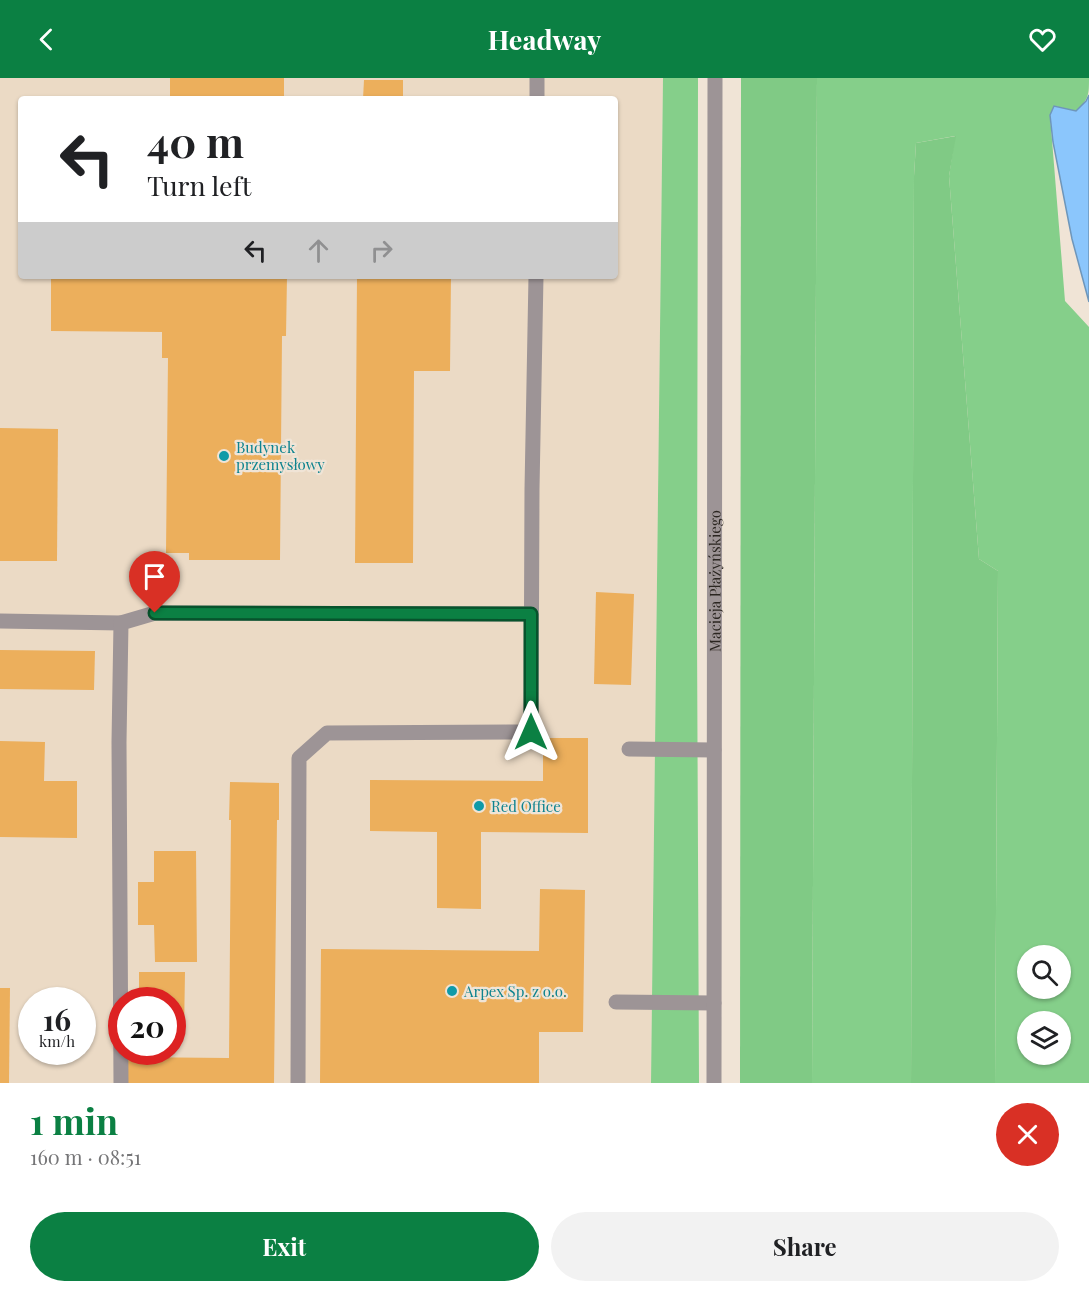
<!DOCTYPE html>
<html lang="en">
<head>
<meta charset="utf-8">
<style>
	body { margin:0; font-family:"Playfair Display",serif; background:#f2f2f2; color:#202124; height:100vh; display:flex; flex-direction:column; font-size:22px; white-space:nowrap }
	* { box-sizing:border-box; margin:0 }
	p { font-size:20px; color:#757577 }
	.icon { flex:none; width:33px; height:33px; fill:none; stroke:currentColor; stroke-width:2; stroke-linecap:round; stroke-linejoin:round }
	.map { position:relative; height:1005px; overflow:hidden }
	.drawer { display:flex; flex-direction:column; background:#fff; flex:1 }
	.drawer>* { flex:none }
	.hud { position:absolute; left:18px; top:18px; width:600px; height:183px; border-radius:6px; box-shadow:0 2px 4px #0004; background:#fff; color:#202124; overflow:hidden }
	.controls { position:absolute; left:1017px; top:867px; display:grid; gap:12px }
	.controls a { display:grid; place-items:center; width:54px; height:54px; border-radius:50%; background:#fff; box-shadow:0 2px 4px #0004; font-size:30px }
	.speed { position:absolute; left:18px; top:909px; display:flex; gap:12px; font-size:30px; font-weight:700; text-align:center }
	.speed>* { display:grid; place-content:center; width:78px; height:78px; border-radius:50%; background:#fff; box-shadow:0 2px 4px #0004; line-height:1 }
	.speed small { font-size:15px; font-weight:400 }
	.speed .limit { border:9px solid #d22; background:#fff; color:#111 }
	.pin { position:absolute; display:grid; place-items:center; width:51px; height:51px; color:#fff; margin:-62px -26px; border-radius:50% 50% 50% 0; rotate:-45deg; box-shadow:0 0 6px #0007 }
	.pin .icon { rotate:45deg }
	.me { position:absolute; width:66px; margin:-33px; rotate:0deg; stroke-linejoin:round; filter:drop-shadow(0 0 4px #0008) }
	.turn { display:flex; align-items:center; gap:21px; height:126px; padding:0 30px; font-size:27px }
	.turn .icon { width:78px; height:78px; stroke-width:2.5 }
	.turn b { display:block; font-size:42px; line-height:51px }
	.lanes { display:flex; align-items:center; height:57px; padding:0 30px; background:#0003; justify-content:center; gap:30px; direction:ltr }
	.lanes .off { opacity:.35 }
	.round { display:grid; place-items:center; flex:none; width:63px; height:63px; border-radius:32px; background:#f2f2f2 }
	.head { display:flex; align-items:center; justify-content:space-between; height:102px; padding:0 30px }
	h1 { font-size:36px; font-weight:700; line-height:45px; color:#0b8043 }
	.primary-button { display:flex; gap:12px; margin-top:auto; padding:12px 30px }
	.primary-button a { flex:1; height:69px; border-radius:36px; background:#0b8043; color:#fff; font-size:24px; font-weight:700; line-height:69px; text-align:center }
	.primary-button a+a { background:#f2f2f2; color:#202124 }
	header { display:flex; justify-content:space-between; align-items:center; height:78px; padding:0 30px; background:#0b8043; color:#fff; font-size:27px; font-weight:700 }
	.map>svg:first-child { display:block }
	.built { fill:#ebdac5; fill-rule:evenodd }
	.green { fill:#85cf8a; fill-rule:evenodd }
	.forest { fill:#80ca85 }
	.water { fill:#8bc6fc; stroke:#6e96ba; stroke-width:1.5 }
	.building { fill:#ecaf5c }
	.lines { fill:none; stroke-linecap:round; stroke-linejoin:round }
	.minor { stroke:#9d9496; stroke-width:15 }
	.route-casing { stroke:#07532c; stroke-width:15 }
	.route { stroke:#0b8043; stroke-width:10 }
	.culture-dot { fill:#0f9aa8; stroke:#f0e4d6; stroke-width:2 }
	.labels { text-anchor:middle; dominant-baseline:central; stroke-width:4.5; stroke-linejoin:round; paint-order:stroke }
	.culture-label { font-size:15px; fill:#0d838f; stroke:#f0e4d6; text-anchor:start }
	.street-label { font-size:15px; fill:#2b2621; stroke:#f0e4d6 }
</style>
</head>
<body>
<header><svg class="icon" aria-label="back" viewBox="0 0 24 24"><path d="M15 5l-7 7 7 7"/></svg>Headway<svg class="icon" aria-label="heart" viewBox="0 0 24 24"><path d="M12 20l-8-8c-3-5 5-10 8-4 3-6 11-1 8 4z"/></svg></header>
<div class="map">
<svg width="1089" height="1005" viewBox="0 0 1089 1005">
	<rect width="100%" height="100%" fill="#f0e4d6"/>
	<path class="built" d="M0,0h663l-12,1005h-651zM21,21h594v177h-594zM32,922h50v52h-50zM122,922h50v52h-50z"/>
	<g class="green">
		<polygon points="663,0 698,0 697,552 699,1005 651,1005"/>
		<path d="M817,0h272c0,17 0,21 -13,33l-22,-5 -4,9 15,186 24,26v756h-94l3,-512 -19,-12 -30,-383 6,-40 -39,7 -2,33 -3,907h-99zM1028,878h32v32h-32zM1028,944h32v32h-32z"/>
	</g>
	<g class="forest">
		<polygon points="741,0 817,0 812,1005 740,1005"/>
		<polygon points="956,58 949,98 979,481 998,493 995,1005 911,1005 914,98 916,65"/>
	</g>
	<polygon class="water" points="1089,17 1089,224 1072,161 1053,64 1050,37 1054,28 1076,33 1086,23"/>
	<g class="building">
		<rect x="170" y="0" width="114" height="21"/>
		<polygon points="364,2 403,2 403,21 363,21"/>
		<polygon points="51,198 287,198 286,258 282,258 280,482 189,482 189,475 166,475 168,280 162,280 162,254 51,253"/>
		<polygon points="357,198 451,198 450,293 414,293 413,485 355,485"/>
		<polygon points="0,350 58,351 57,483 0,483"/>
		<polygon points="596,514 634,516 631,607 594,606"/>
		<polygon points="0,572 95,573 94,612 0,611"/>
		<polygon points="543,660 588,660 588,755 481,754 481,831 437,830 437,754 370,753 370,702 543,703"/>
		<polygon points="0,663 45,664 44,703 77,703 77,760 0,759"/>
		<polygon points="230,704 279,705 279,742 277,742 274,1005 123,1005 123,979 229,980 231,742 229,742"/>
		<polygon points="154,773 196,773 197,884 155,884 154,847 138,847 138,804 154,804"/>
		<polygon points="540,811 585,812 583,954 539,954 539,1005 320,1005 321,871 539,873"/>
		<polygon points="139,894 185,894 184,955 172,955 172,922 139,922"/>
		<polygon points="0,910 10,910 9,1005 0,1005"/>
	</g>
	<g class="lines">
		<g class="minor">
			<polyline points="537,21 537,0"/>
			<polyline points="0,543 121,545"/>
			<polyline points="629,671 714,672"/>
			<polyline points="616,924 714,925"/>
			<polyline points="121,1005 119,664 121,545 155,535 531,536"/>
			<polyline points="298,1005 299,680 327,655 531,654 532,411 536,198"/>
			<path id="s1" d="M714,1005l1,-1005"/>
		</g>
	</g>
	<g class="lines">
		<g class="route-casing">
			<polyline id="route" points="155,535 531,536 531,654"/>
		</g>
		<use href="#route" class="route"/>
	</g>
	<g class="culture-dot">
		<circle cx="224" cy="378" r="6"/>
		<circle cx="479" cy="728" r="6"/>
		<circle cx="452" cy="913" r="6"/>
	</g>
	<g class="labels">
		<g class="culture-label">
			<text x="236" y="369">Budynek<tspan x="236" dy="17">przemysłowy</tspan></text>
			<text x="491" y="728">Red Office</text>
			<text x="464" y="913">Arpex Sp. z o.o.</text>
		</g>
		<g class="street-label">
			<text stroke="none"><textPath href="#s1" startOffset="502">Macieja Płażyńskiego</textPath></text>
		</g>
	</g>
</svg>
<div class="controls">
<a><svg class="icon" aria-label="search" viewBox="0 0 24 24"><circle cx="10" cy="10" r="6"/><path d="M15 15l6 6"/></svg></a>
<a><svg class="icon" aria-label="layers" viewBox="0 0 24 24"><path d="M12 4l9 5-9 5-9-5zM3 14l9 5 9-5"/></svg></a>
</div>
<div class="speed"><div>16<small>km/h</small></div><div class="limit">20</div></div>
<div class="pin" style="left:155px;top:535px;background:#d93025"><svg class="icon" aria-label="arrive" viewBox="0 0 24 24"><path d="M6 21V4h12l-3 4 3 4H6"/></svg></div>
<svg class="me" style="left:531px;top:654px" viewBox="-20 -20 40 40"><path d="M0-17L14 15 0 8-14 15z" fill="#0b8043" stroke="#fff" stroke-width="4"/></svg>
<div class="hud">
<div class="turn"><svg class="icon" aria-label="left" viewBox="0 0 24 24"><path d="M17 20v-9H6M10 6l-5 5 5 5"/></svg><div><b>40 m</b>Turn left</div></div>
<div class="lanes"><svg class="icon" aria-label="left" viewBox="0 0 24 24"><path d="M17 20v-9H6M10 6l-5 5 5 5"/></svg><svg class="icon off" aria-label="ahead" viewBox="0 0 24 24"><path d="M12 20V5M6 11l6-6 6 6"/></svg><svg class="icon off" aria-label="right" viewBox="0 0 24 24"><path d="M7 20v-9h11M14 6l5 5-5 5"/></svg></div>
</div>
</div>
<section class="drawer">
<div class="head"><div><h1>1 min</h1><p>160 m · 08:51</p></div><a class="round" style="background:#d93025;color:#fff"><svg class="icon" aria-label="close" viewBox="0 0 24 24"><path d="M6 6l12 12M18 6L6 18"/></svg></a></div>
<div class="primary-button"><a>Exit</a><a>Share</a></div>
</section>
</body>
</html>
